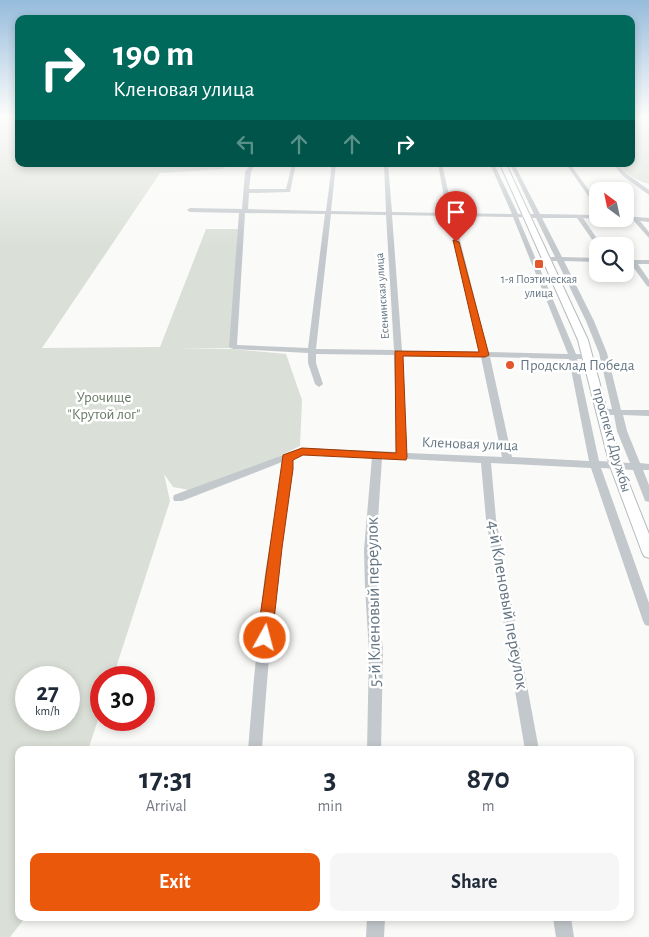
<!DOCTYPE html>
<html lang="en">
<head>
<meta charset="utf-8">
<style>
	body { margin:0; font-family:"Alegreya Sans",sans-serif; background:#f6f6f7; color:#1f2937; height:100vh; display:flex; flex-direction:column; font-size:19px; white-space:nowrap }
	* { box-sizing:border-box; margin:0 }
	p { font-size:16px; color:#747a83 }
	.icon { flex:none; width:28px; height:28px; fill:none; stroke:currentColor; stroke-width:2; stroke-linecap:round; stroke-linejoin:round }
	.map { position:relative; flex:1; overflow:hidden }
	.drawer { position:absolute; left:15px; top:746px; width:619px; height:175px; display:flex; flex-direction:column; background:#fff; border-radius:10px; box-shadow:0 2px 8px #0003 }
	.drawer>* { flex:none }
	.guide { position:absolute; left:15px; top:15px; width:620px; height:152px; border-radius:10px; box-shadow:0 2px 8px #0003; background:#00695c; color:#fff; overflow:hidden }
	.needle { width:32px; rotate:327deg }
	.controls { position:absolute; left:589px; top:182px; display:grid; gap:10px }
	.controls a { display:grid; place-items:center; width:45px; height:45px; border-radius:10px; background:#fff; box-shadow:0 2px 8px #0003; font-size:25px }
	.speed { position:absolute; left:15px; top:666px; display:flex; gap:10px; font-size:25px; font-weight:700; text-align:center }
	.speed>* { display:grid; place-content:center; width:65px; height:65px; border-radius:50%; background:#fff; box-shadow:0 2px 8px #0003; line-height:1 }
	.speed small { font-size:12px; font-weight:400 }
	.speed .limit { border:8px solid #d22; background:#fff; color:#111 }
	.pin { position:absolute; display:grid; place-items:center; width:42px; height:42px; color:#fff; margin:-51px -21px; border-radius:50% 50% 50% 0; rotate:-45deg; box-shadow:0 0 5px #0007 }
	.pin .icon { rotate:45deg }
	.me { position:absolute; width:55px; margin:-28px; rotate:7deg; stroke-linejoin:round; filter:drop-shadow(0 0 4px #0008) }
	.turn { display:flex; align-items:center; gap:18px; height:105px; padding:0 15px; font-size:22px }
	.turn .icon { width:65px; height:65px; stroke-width:2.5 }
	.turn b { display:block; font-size:35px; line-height:42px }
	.lanes { display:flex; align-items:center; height:48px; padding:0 15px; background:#0003; justify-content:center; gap:25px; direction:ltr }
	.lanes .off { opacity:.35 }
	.eta { display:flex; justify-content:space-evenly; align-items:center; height:85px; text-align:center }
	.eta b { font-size:30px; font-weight:700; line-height:35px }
	.button { display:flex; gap:10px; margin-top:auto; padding:10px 15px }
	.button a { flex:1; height:58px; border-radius:10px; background:#ea580c; color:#fff; font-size:20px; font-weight:700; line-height:58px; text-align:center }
	.button a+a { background:#f6f6f7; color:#1f2937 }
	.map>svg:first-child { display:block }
	.green { fill:#dadfd7; fill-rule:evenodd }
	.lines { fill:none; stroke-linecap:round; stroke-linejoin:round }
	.major-casing { stroke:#b5babe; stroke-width:2 }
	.minor { fill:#c3c8cc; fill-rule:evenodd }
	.major { fill:#fff; fill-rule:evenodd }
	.route { fill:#ea580c; stroke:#983908 }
	.poi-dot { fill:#e4572e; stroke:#fff; stroke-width:2 }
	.labels { text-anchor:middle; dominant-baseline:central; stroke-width:5; stroke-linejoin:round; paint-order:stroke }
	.far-poi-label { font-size:12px; fill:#657683; stroke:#fff }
	.far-street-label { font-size:12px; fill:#657683; stroke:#fff }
	.poi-label { font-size:15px; fill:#657683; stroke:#fff; text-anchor:start }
	.park-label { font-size:15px; fill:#687a64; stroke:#fff }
	.street-label { font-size:15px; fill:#657683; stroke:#fff }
	.near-street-label { font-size:18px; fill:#657683; stroke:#fff }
</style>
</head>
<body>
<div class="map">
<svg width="649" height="937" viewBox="0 0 649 937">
	<rect width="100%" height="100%" fill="#fafaf8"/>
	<g class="green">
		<path d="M0,118h19v46h212l-9,5 -62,4 -118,175 118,-1 46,-118h32l-6,119h-55l56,1 53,5 16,46 -2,46 -24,12 -87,32 -16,-3 -9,-13 6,27 -57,176 -12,1v33l-13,39h-69v168h6l-15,19h-10zM26,678h43v42h-43z"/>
		<path d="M631,118h18v66c-12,-3 -24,-10 -30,-20h12z"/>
	</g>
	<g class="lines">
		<g class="major-casing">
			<polygon id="major" points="500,164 506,164 588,340 622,466 649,534 649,558 644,556 642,552 610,466 578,340"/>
		</g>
		<g class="minor">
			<path d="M251,164h4l-4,8 -2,17h37l6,-25h4l-6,28 -41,1 -1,16 78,2 6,-47h4l-5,47 55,1 -2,-48h4l4,48 55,1 -9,-49h4l11,49 59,1 -22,-50h4l24,50h16l-24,-50h4l26,50 58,1v4l-15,-1 19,28 -4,2 -21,-30h-35l20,39 36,1v4l-34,-1 30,60 13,32 14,57h28v6l-26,-1 4,16 13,32 9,1v6h-6l6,15v17l-4,-1 -1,-3 -11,-28 -32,-2 48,135v23l-4,-1 -2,-4 -52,-153 -100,-5 5,56 43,231h-14l-39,-231 -5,-56 -75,-4 -4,1 -20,-2 -6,92 1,38 6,63 -2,99h-14l2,-99 -4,-63 -1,-38 8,-93 -69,-3 -11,4 1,11c-17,92 -24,185 -31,279v2h-14l6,-72 11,-105 18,-104 -1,-7 -100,39h-8l-1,-3 1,-3 128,-47 95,4 -3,-97 -78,-1v9l7,21 -4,3 -4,-3 -7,-21v-10l-75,-4 -4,-2 10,-134 -49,-1 -3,-2 3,-2 52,1 3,-37zM245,213l80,1 -17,134 -71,-3zM331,214l55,1 8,135 -78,-1zM392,215l56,1 32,136 -78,-1zM454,216l59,1 55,137 -80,-2zM518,217l18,1 19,39h-10l-3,2 3,2h12l29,60 13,32 13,56h-9l-5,3 5,3h11l3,16 13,32 -31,-2 -22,-102h12l4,-2 -4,-2 -13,-1zM402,355l79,2 21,100 -95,-4zM490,357l79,2 20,102 -77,-4z"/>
			<polygon points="566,164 570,164 598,203 598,210"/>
			<polygon points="613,164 617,164 627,174 649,190 649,195 623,176"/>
			<polygon points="625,216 649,218 649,222 640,221 649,232 649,238 633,220 623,219 625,219"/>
			<polygon points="625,260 649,260 649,264 638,264 649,280 649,287 647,286 631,264 625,264"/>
			<polygon points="367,918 385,918 384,937 366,937"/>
			<polygon points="553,918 571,918 574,937 556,937"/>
		</g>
		<use href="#major" class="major"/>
	</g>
	<linearGradient id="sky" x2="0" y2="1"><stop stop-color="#96bcdc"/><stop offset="0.47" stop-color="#fdfdfc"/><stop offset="1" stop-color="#fdfdfc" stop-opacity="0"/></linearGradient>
	<rect width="649" height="249" fill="url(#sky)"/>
	<polygon class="route" points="453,240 459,242 489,355 485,357 403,356 407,457 406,460 303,455 293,460 293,469 282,548 272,638 270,643 265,644 260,643 257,638 283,455 302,448 396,453 395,351 479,352"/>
	<g class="poi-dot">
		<rect x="534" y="259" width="10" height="10" rx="2.5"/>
		<circle cx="510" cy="365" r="5"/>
	</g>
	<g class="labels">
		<g class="far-poi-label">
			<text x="539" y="279">1-я Поэтическая<tspan x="539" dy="14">улица</tspan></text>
		</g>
		<g class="far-street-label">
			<text transform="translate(382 296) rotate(-94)">Есенинская улица</text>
		</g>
		<g class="poi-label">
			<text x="520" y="365">Продсклад Победа</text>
		</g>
		<g class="park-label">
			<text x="104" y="397">Урочище<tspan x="104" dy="17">"Крутой лог"</tspan></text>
		</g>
		<g class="street-label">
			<text transform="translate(612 440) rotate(74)">проспект Дружбы</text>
			<text transform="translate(470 444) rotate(2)">Кленовая улица</text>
		</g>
		<g class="near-street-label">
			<text transform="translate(374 602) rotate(-91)">5-й Кленовый переулок</text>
			<text transform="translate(507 605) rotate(80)">4-й Кленовый переулок</text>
		</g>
	</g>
</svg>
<div class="controls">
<a><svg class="needle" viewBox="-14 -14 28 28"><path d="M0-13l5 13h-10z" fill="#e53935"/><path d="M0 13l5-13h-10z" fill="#747a83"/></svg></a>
<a><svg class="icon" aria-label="search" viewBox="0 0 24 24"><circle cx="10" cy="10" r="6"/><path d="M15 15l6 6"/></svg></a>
</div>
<div class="speed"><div>27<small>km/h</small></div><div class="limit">30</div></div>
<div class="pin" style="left:456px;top:242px;background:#d93025"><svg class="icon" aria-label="arrive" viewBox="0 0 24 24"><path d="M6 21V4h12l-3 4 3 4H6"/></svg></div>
<svg class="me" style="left:265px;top:638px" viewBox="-20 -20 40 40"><circle r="17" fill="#ea580c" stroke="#fff" stroke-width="3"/><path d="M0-11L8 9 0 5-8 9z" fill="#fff"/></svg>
<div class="guide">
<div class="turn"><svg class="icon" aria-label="right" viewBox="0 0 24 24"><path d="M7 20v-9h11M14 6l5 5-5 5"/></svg><div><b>190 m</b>Кленовая улица</div></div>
<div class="lanes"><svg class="icon off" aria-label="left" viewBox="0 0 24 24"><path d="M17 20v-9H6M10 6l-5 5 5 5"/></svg><svg class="icon off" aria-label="ahead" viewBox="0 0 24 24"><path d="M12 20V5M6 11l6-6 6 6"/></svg><svg class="icon off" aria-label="ahead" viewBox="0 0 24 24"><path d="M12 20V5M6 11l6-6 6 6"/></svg><svg class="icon" aria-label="right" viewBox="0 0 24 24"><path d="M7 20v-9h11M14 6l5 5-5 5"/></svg></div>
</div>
<section class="drawer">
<div class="eta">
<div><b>17:31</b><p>Arrival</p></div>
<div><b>3</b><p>min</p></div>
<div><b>870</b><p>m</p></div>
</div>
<div class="button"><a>Exit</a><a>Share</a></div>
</section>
</div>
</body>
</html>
